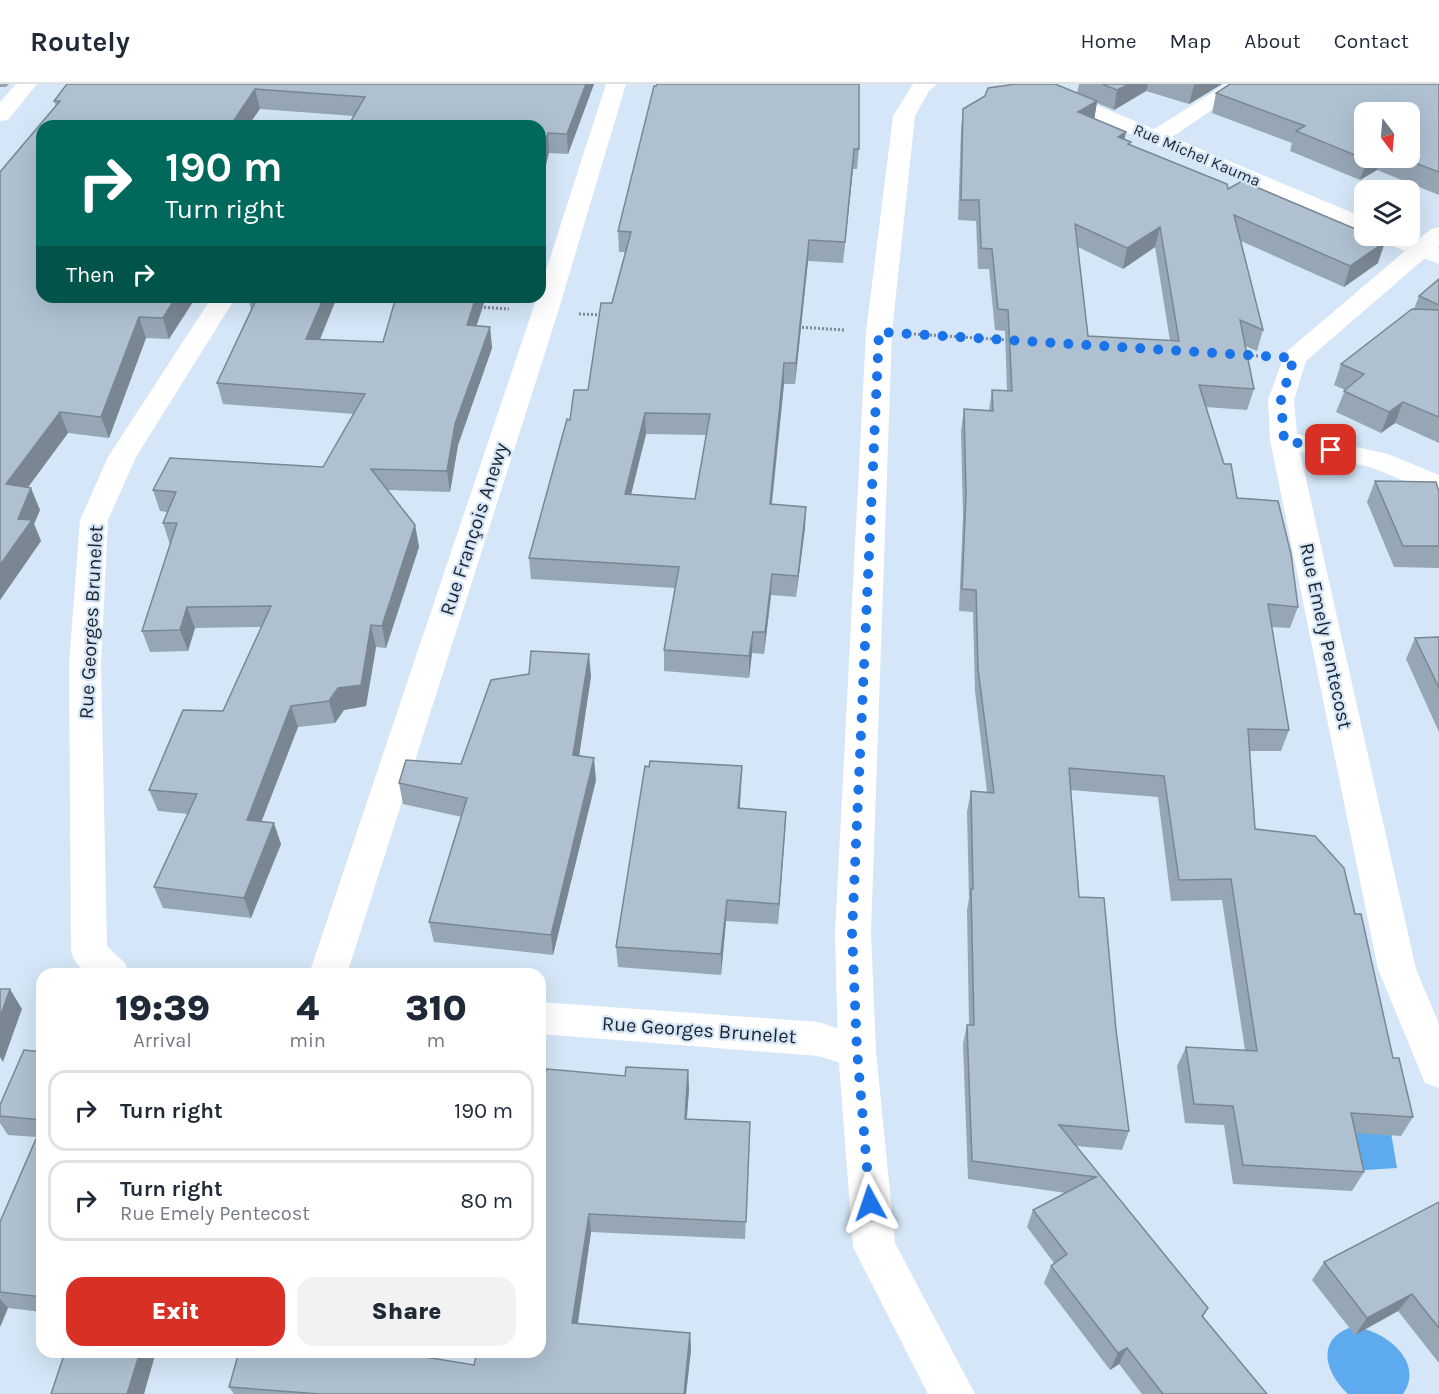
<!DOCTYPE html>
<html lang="en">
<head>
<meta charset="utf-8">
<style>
	body { margin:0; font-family:Karla,sans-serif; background:#f2f2f3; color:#1f2937; height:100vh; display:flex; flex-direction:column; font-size:22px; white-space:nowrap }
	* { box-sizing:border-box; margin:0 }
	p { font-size:20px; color:#747a83 }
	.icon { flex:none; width:33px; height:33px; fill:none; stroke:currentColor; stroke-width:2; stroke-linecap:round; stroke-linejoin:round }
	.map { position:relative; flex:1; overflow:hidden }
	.drawer { position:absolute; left:36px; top:884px; width:510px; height:390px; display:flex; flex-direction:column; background:#fff; border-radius:18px; box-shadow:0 6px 24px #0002 }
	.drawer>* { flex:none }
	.top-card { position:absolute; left:36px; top:36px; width:510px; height:183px; border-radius:18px; box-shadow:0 6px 24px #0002; background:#00695c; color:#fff; overflow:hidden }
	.needle { width:39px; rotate:164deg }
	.controls { position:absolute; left:1354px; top:18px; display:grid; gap:12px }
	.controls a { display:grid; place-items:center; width:66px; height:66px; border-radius:12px; background:#fff; box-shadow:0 6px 24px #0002; font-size:30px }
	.pin { position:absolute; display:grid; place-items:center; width:51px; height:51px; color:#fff; margin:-26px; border-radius:12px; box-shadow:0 3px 9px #0006 }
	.me { position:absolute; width:66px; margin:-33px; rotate:355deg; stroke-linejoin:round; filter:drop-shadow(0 0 4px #0008) }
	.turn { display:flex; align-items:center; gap:21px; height:126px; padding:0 30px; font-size:27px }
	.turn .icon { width:78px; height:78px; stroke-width:2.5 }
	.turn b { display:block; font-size:42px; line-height:51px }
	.then { display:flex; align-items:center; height:57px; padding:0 30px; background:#0003; gap:12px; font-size:22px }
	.eta { display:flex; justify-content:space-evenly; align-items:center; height:102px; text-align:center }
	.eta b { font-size:36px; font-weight:800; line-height:42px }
	.action { display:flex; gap:12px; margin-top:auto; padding:12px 30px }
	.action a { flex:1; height:69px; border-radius:18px; background:#d93025; color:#fff; font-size:24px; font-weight:800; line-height:69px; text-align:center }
	.action a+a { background:#f2f2f3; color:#1f2937 }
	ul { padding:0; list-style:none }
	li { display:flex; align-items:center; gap:18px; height:81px; margin:0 12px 9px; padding:0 18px; border:3px solid #e0e1e3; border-radius:18px }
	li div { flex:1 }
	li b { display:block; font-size:22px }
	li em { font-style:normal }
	header { display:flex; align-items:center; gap:36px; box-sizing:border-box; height:84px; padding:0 30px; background:#fff; border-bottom:2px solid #e0e1e3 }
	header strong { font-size:28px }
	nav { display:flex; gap:33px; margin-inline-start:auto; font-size:21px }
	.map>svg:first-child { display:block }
	.water { fill:#5daaee }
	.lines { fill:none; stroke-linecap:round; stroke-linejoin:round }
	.path { stroke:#7c8995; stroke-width:3; stroke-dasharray:2 2; stroke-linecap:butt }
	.street { fill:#fff; fill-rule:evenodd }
	.secondary { fill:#fff; fill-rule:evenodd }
	.wall { fill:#96a6b4; fill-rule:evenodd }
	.shaded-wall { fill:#7a8792 }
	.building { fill:#afc1d1; stroke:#7a8792; stroke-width:1.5; fill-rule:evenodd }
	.route { stroke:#1a73e8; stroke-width:10; stroke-dasharray:0 18 }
	.labels { text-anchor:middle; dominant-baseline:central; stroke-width:4.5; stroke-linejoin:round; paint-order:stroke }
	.far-street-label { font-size:16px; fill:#1e252b; stroke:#d4e6f7 }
	.street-label { font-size:20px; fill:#1e252b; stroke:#d4e6f7 }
</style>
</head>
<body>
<header>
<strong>Routely</strong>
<nav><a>Home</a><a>Map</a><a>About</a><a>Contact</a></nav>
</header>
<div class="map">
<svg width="1439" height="1310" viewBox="0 0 1439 1310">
	<rect width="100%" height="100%" fill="#d4e6f7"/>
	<g class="water">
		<polygon points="1321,1040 1390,1043 1397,1084 1334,1088"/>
		<path d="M1352,1243c30,1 74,34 51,67h-55c-23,-21 -33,-55 4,-67z"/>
	</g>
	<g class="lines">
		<g class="path">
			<polyline points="333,213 398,218"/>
			<polyline points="480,223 509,225"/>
			<polyline points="579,230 604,231"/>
			<polyline points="798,243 844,246"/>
			<polyline points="914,250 1009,256"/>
			<polyline points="1244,271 1260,272"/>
		</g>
		<g class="street">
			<polygon points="16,0 37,0 8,36 0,37 0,18"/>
			<polygon points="606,0 626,0 558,228 347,890 309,890 537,213 540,213 540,205"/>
			<polygon points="1439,143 1439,162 1306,277 1294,316 1297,350 1388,370 1439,391 1439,411 1370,383 1300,368 1416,885 1439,940 1439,1004 1425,999 1378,885 1270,356 1268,316 1285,269 1431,145"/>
			<polygon points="212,213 236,213 136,373 108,436 101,580 107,862 125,879 130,890 87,890 76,879 71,868 69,580 80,436 108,373"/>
			<polygon points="540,918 818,938 871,955 876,967 871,979 857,984 818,972 540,950"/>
		</g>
		<g class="secondary">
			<polygon points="913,0 937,0 929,7 915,32 892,248 871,849 876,967 895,1159 975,1310 928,1310 853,1163 838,967 835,849 866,248 893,32"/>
			<polygon points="1018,0 1046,0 1154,45 1226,0 1250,0 1172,53 1365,134 1365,149 1021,4"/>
			<polygon points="1377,152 1407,152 1439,164 1439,180 1380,157"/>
		</g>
	</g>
	<g class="wall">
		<polygon points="0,0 9,0 6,3 0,3"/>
		<polygon points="67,0 594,0 568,70 549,69 540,42 354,32 260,25 42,213 196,213 169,255 146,254 109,354 68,349 27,404 40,426 34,440 41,457 0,516 56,22 54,17"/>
		<path d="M1079,0h143l-33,20 -43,-13 -32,19 -17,-7 -3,16 31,21 6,2 -1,3 98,44 150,74 -34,24 -103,-46 22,89 -6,21 -12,-5 9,43 -7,21 -41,-3 18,57 13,34 61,109 -8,21 -19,-1 18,103 -8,21h-32l6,78 100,85 38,144 20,59 -12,19 -46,-3 9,39 -12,19 -119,-7 -9,-59 -39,-2 -8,-57 9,-19 59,3 -23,-150 -51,1 -13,-104 -88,-7 9,107 37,133 13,101 -7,19 -46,-4 132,162 -5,9 64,77h-125l-23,-30 -9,6 -66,-87 7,-17 3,-3 -27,-36 6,-17 33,-17 -98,-14 -5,-135 4,-19h2l-2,-115 2,-12 -2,-86 4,-21 16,1 -12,-101 -2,-79 -14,-1 4,-96 -2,-84 3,-22 25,1 3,-20 15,1 -2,-60 -10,-1 -6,-61h-11l-2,-48 -18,-1 3,-91 2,-20 114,-16zM1078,163l45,22 32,-22 15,94 -82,-5z"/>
		<path d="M1439,0v111l-62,-25 -17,10 -70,-29 2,-8 -80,-30 4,-20zM1365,28l45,46h-45z"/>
		<path d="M859,12v53l-2,20h-4l-10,94 -35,-2 -13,123h-11l-12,121 33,23 -9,69 -25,-2 -7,59 -12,-1 -3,25 -85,-7v-21l11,-62 -144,-9 -2,-21 41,-138 18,-30 37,-138h-6l-1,-21zM646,350l60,1 -11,64 -64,-5z"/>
		<polygon points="1439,195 1439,359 1395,339 1381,349 1336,328 1345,306 1334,301 1341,280 1414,225 1419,212"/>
		<polygon points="248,213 337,213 320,256 383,258 476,242 490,243 492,264 458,361 450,408 388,406 415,441 419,463 386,564 376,563 366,622 344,626 335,639 298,643 261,738 281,760 251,834 163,824 154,803 188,730 158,727 149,706 223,627 261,543 195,544 188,567 150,568 142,547 170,461 163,439 167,428 160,427 153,406 323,383 354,330 223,320 217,299 251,226"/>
		<polygon points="1375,397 1439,408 1439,484 1394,483 1367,418"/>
		<polygon points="1439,553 1439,648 1406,575 1415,554"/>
		<polygon points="591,592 579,672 596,696 553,871 434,858 429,838 462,733 403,720 399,699 461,680"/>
		<polygon points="742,682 740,724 786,728 778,840 726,837 721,891 618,883 616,863 649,683"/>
		<polygon points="42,968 42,1228 8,1224 0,1243 0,1138 37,1053 8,1051 0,1039 0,1021"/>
		<polygon points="688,986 689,1005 687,1035 750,1038 745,1155 591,1148 578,1240 690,1249 691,1266 686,1310 234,1310 229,1303 474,1281 540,1268 625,992"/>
		<polygon points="1439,1118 1439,1279 1398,1227 1355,1251 1312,1196 1324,1178"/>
	</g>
	<g class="shaded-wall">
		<polygon points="586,0 594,0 568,70 567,50"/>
		<polygon points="1129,0 1148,0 1146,7 1114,26 1117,6"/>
		<polygon points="1195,0 1222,0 1189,20 1194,1"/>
		<polygon points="255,5 260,25 248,42 230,42"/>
		<polygon points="1097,17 1094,37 1078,28"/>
		<polygon points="1126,48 1122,68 1118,53"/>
		<polygon points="548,49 549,69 540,105 540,78"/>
		<polygon points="854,65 853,85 843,179 845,158"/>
		<polygon points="1371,74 1381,74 1377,86 1360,96 1367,76"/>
		<polygon points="1160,143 1155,163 1123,185 1127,164"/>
		<polygon points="809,156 808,177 795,300 796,279"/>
		<polygon points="1385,158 1378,179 1344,203 1350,182"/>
		<polygon points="176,213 196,213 169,255 163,234"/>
		<polygon points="324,213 337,213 311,276 306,255"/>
		<polygon points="476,213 486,213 470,262 467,241"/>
		<polygon points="139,233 146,254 109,354 101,333"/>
		<polygon points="490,243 492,264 458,361 450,408 447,387 455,340"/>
		<polygon points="784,279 784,300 769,442 770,420"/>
		<polygon points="1403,318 1395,339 1381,349 1389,328"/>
		<polygon points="60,328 68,349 15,421 6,400"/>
		<polygon points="645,329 646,350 626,431 625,410"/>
		<polygon points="31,404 40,426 34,440 41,457 0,516 0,481"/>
		<polygon points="806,423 805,444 796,513 798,492"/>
		<polygon points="415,441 419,463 386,564 382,542"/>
		<polygon points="772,490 771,511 764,570 765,548"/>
		<polygon points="187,523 195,544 188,567 180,546"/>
		<polygon points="371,541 376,563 366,622 344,626 335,639 329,617"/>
		<polygon points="753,548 752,569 749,594 749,572"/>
		<polygon points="589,570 591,592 576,693 573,671"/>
		<polygon points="291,622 298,643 254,757 247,736"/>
		<polygon points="594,674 596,696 553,871 551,851"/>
		<polygon points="742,682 741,703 738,745 738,724"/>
		<polygon points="786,728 785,748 778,840 779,820"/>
		<polygon points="274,739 281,760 251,834 244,814"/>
		<polygon points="727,816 726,837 721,891 721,870"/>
		<polygon points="10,905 22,925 3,978 0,973 0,933"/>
		<polygon points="688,986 689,1005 685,1053 685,1035"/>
		<polygon points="589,1130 591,1148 575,1256 572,1239"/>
		<polygon points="1412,1210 1398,1227 1355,1251 1367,1234"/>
		<polygon points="0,1215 8,1224 0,1243"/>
		<polygon points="690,1249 691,1266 686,1310 684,1310"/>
		<polygon points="1127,1264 1119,1280 1110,1286 1118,1269"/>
		<polygon points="140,1268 156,1268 144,1310 127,1310"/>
	</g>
	<g class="building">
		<polygon points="67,0 586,0 567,50 548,49 540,78 540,42 348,42 365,13 255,5 230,42 42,42 42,213 176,213 163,234 139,233 101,333 60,328 6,400 31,404 18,435 32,436 0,481 0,88 60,17 54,17"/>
		<path d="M657,0h202v65h-5l-9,93 -36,-2 -13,123h-12l-14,141 36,3 -8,69 -26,-2 -7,58h-12l-4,24 -85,-6 15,-83 -150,-9 38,-139 3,1 4,-30h14l13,-87h11l19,-71 -13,-1 36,-145h2zM645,329l65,1 -15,85 -70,-5z"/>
		<path d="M1016,0h39l42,17 -19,11 48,20 -8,5 13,5 -3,2 99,40 1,5 14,-8 123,52v3h5l15,6 -35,24 -116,-51 29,115 -23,-10 14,69 -55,-4 25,79h7l6,34 41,3 13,53 7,53 -30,-3 21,126 -41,-1 7,100 60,7 29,32 11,46h6l32,144h6l14,59 -62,-4 13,59 -121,-7 -10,-59 -39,-2 -8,-57 71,4 -26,-172 -52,1 -15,-104 -95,-8 10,129 25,1 12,132 13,101 -70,-6 149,183 -6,8 65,78h-104l-36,-46 -9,5 -67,-87 16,-12 -34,-44 63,-33 -124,-16 -5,-136h7l-3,-136h2l-2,-98 23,2 -16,-124 -2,-79 -14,-1 4,-95 -2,-85 29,2 -1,-21 20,1 -4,-81 -10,-1 -6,-60 -11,-1 -2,-48h-18l2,-91 22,-13 3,-8zM1075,140l52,24 33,-21 19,114 -91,-5z"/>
		<polygon points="1102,0 1129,0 1117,6"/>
		<polygon points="1230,0 1439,0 1439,88 1402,74 1410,74 1410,28 1365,28 1365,74 1371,74 1367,76 1296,47 1305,42 1216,9"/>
		<polygon points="1439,195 1439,221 1419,212"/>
		<polygon points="248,213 324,213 306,255 383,258 396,213 476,213 467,241 490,243 455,340 447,387 371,385 415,441 382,542 371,541 361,601 338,604 329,617 291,622 247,736 274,739 244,814 154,803 197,710 149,706 183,626 223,627 271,522 187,523 180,546 142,547 177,439 163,439 176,408 153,406 170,374 323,383 365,310 217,299 257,214"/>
		<polygon points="1412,225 1439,226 1439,333 1403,318 1389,328 1344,307 1364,290 1341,280"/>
		<polygon points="1375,397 1436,398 1439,408 1439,462 1403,462"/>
		<polygon points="1439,553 1439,604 1415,554"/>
		<polygon points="531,567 589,570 573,671 594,674 551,851 429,838 467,714 399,699 406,676 461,680 491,596 529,590"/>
		<polygon points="650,677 742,682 738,724 786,728 779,820 727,816 721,870 616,863 645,682 649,683"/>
		<polygon points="0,905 10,905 0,933"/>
		<polygon points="24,966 42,968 42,1036 0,1032 0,1021"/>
		<polygon points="626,983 688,986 685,1035 750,1038 746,1138 589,1130 572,1239 690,1249 684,1310 320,1310 229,1303 239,1268 394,1268 474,1281 477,1268 540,1268 540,998 541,998 547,985 625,992"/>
		<polygon points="42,1041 42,1213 0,1208 0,1138"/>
		<polygon points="1439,1118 1439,1244 1412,1210 1367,1234 1324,1178"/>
		<polygon points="65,1268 140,1268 127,1310 51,1310"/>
	</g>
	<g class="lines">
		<polyline class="route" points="870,1119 857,966 852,849 879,248 1294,274 1281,316 1284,356 1331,366"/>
	</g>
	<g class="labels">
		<g class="far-street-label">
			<text transform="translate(1197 71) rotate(23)">Rue Michel Kauma</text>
		</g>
		<g class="street-label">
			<text transform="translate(474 445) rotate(-72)">Rue François Anewy</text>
			<text transform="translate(91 538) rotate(-87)">Rue Georges Brunelet</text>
			<text transform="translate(1326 552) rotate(78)">Rue Emely Pentecost</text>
			<text transform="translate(699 946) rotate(4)">Rue Georges Brunelet</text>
		</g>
	</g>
</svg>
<div class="controls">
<a><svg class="needle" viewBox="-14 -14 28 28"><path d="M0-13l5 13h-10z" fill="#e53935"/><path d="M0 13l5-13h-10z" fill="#747a83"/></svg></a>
<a><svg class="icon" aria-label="layers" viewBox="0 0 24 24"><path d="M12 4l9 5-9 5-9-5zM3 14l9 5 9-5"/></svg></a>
</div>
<div class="pin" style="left:1331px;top:366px;background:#d93025"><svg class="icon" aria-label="arrive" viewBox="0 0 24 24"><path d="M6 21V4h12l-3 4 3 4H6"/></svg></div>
<svg class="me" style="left:870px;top:1119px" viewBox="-20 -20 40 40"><path d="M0-17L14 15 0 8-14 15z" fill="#1a73e8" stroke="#fff" stroke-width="4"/></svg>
<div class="top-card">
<div class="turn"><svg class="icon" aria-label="right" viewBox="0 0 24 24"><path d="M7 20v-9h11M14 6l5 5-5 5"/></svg><div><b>190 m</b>Turn right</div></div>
<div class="then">Then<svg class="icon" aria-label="right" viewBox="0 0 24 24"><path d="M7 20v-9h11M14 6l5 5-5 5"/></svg></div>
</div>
<section class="drawer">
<div class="eta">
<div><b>19:39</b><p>Arrival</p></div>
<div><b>4</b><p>min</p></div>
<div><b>310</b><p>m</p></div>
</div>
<ul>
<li><svg class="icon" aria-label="right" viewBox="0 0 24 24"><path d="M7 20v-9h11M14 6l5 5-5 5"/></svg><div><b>Turn right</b></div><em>190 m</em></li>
<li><svg class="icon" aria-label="right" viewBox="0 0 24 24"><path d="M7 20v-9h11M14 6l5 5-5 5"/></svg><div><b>Turn right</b><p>Rue Emely Pentecost</p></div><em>80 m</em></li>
</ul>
<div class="action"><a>Exit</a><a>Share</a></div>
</section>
</div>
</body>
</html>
